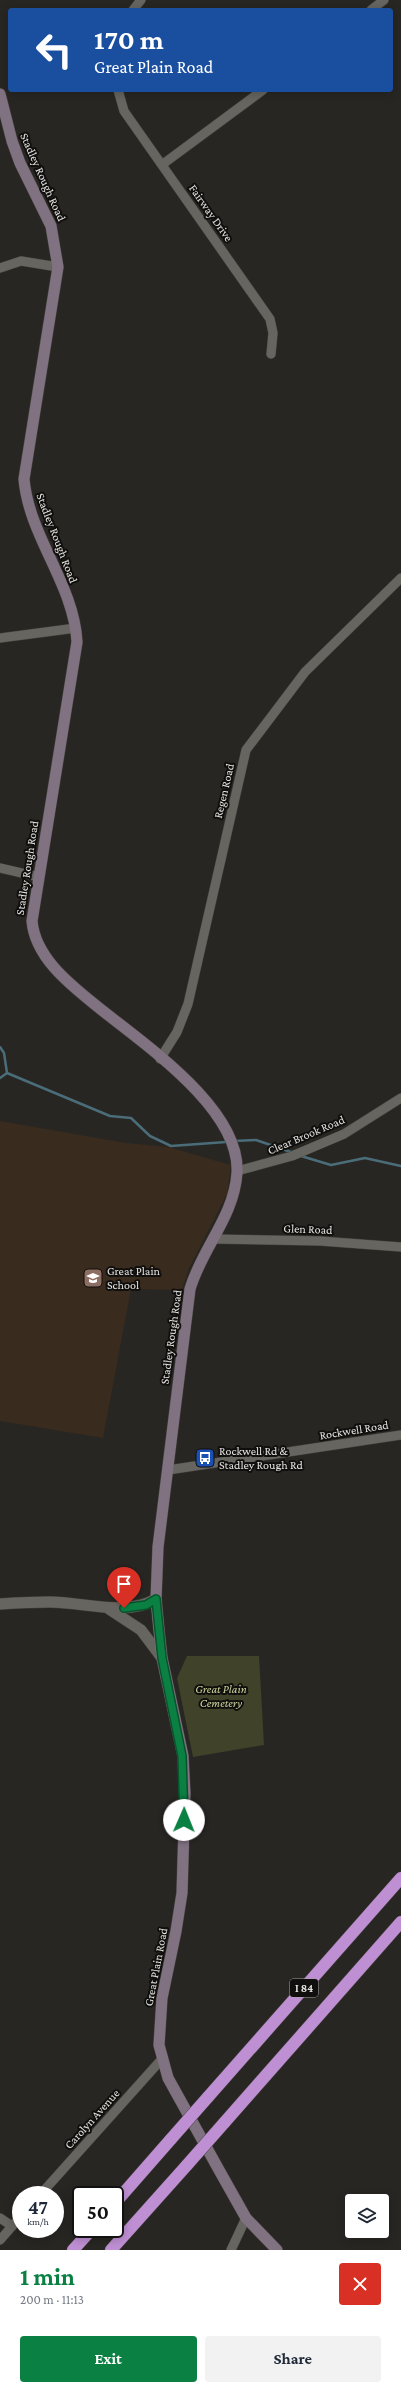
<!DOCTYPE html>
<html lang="en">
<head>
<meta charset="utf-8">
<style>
	body { margin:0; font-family:"Crimson Pro",serif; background:#f2f2f3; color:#1f2937; height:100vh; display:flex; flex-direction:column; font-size:15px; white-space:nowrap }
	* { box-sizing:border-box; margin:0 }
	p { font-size:13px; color:#747a83 }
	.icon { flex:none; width:22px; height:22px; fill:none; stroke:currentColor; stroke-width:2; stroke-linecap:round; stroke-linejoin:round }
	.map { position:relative; height:2250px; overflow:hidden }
	.side { display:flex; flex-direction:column; background:#fff; flex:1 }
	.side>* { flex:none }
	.top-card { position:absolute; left:8px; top:8px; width:385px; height:84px; border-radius:4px; box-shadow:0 2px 10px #0003; background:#1a4fa0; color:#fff; overflow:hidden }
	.fabs { position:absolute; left:345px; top:2194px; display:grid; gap:8px }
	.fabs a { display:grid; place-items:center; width:44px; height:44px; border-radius:4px; background:#fff; box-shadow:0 2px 10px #0003; font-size:20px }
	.speed { position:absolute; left:12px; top:2186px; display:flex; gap:8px; font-size:20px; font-weight:700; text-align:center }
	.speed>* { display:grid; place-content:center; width:52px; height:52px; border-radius:50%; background:#fff; box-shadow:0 2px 10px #0003; line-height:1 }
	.speed small { font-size:10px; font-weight:400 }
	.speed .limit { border:2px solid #111; border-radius:6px; background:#fff; color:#111 }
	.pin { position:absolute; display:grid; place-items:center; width:34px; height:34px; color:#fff; margin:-41px -17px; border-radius:50% 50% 50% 0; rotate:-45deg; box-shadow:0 0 4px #0007 }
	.pin .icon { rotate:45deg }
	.me { position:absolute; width:44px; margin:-22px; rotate:1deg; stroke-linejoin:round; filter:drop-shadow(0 0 3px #0008) }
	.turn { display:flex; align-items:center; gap:14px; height:84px; padding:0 20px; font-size:18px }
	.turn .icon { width:52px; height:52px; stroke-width:2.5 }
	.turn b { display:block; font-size:28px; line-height:34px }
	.round { display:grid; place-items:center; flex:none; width:42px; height:42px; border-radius:4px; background:#f2f2f3 }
	.headline { display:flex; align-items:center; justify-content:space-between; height:68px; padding:0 20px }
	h1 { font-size:24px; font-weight:700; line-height:30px; color:#0b8043 }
	.primary-button { display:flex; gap:8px; margin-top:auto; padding:8px 20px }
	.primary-button a { flex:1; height:46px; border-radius:4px; background:#0b8043; color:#fff; font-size:16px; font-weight:700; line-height:46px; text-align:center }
	.primary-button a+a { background:#f2f2f3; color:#1f2937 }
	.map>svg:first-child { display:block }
	.education { fill:#392b1e }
	.green { fill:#40422a }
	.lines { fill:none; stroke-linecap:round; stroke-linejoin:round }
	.stream { stroke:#4a6d79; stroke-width:2.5 }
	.minor-casing { stroke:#44423e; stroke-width:10 }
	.tertiary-casing { stroke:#44423e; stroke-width:12 }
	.secondary-casing { stroke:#44423e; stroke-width:12 }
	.motorway-casing { stroke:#44423e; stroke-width:13 }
	.minor { stroke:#67655f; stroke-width:9 }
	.tertiary { stroke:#67655f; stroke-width:11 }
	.secondary { stroke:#817282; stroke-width:11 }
	.motorway { stroke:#bf8fd3; stroke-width:12 }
	.motorway-bridge-casing { stroke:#44423e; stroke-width:13; stroke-linecap:butt }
	.motorway-bridge { stroke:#bf8fd3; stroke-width:12 }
	.route-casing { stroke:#07532c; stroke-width:10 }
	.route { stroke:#0b8043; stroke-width:7 }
	.labels { text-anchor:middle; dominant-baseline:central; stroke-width:4; stroke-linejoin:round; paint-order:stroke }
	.shield { fill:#100f0d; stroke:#a4a3a1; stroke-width:1 }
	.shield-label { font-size:11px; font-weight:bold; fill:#e4e3e0 }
	.street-label { font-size:12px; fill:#e4e3e0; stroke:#100f0d }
	.poi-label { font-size:12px; fill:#e4e3e0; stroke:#100f0d; text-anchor:start }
	.park-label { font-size:12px; font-style:italic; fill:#cdd39b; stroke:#100f0d }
</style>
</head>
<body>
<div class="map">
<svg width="401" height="2250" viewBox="0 0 401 2250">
	<rect width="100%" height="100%" fill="#282622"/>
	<polygon class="education" points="0,1121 126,1143 168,1147 231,1165 227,1194 189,1268 182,1290 131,1289 103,1438 0,1421"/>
	<polygon class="green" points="187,1656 259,1656 264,1745 193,1757 177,1678"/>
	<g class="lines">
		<g class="stream">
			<polyline points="0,1047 4,1053 7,1073"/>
			<polyline points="0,1078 7,1073 110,1116 131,1118 150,1136 171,1146 226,1142"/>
			<polyline points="233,1141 256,1140 294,1153"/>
			<polyline points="301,1156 331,1165 365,1158 401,1166"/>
		</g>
		<g class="minor-casing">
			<g id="minor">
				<polyline points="133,10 141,0"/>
				<polyline points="371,10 384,0"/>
				<polyline points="118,90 124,111 270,319 273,333 271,354"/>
				<polyline points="163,164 263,90"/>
				<polyline points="0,268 21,261 58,267"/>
				<polyline points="0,638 76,628"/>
				<polyline points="0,868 39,877"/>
				<polyline points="160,1059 177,1032 188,1004 246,750 305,672 401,578"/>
				<polyline points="237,1171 292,1156 344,1134 401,1098"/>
				<polyline points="213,1239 320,1241 401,1247"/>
				<polyline points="168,1470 401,1435"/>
				<polyline points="40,2195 161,2060"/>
				<polyline points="0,2218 12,2226"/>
				<polyline points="0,2240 21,2216"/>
				<polyline points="231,2250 246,2218"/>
			</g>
		</g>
		<g class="tertiary-casing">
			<g id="tertiary">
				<path d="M0,1604c16,-1 33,-2 50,-2 34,0 76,15 106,-3"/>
				<polyline points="109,1609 141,1630 162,1658"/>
			</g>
		</g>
		<g class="secondary-casing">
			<path id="secondary" d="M0,94l12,47 8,22 31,63 7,41 -34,212c5,58 50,105 53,163l-45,279c3,35 35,61 61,82 46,38 148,104 144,170 -3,44 -35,75 -47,116l-32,258 -2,52 3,31 3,28 21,98 2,37 -3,100 -6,38 -14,67 -3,47 9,33 51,92 27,48 31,32"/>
		</g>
		<g class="motorway-casing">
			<g id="motorway">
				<polyline points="208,2097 401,1878"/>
				<polyline points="224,2123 401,1922"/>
				<polyline points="115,2203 171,2139"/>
				<polyline points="73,2250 92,2229"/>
				<polyline points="111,2250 187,2165"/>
			</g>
		</g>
		<use href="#minor" class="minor"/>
		<use href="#tertiary" class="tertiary"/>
		<use href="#secondary" class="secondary"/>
		<use href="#motorway" class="motorway"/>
		<g class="motorway-bridge-casing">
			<g id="motorway-bridge">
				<polyline points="171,2139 208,2097"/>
				<polyline points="187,2165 224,2123"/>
			</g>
		</g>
		<use href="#motorway-bridge" class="motorway-bridge"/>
	</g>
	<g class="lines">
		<g class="route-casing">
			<polyline id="route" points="124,1608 146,1605 156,1599 162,1658 182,1756 184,1820"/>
		</g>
		<use href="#route" class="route"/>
	</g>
	<defs>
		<g id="school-square" transform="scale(1)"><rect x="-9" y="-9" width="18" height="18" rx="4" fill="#8d6e63" stroke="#100f0d"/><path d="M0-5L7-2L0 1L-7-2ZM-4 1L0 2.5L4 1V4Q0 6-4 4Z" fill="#fff"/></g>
		<g id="bus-square" transform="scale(1)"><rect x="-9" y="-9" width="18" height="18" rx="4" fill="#1a4fb4" stroke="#100f0d"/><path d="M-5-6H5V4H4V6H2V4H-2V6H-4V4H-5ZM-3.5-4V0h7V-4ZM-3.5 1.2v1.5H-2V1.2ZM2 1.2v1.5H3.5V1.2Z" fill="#fff"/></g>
	</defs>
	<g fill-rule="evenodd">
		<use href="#school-square" x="93" y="1278"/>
		<use href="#bus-square" x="205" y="1458"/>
	</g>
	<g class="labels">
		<rect class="shield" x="290" y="1979" width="28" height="18" rx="3"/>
		<g class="shield-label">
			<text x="304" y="1988">I 84</text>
		</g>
		<g class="street-label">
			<text transform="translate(43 177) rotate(66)">Stadley Rough Road</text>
			<text transform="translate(211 213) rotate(55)">Fairway Drive</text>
			<text transform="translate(57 538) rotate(69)">Stadley Rough Road</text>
			<text transform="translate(224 791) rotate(-77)">Regen Road</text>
			<text transform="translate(27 868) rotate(-81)">Stadley Rough Road</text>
			<text transform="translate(306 1135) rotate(-23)">Clear Brook Road</text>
			<text transform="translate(308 1229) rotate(2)">Glen Road</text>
			<text transform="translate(171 1337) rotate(-82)">Stadley Rough Road</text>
			<text transform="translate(354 1430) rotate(-9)">Rockwell Road</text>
			<text transform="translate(156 1967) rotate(-79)">Great Plain Road</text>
			<text transform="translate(92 2119) rotate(-48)">Carolyn Avenue</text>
		</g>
		<g class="poi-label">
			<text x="107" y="1271">Great Plain<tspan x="107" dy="14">School</tspan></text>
			<text x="219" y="1451">Rockwell Rd &amp;<tspan x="219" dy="14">Stadley Rough Rd</tspan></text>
		</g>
		<g class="park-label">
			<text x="221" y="1689">Great Plain<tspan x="221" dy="14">Cemetery</tspan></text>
		</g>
	</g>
</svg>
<div class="fabs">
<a><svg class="icon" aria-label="layers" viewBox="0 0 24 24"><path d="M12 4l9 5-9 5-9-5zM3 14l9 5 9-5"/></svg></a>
</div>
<div class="speed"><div>47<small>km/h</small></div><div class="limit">50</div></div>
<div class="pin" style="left:124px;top:1608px;background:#d93025"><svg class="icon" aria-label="arrive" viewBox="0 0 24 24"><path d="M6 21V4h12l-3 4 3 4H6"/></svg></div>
<svg class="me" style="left:184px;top:1820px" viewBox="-20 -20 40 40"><circle r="19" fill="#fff"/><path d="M0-13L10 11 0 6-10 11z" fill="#0b8043"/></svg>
<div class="top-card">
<div class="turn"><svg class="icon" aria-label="left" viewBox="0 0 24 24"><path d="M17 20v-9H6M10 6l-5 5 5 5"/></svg><div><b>170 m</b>Great Plain Road</div></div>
</div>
</div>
<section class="side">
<div class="headline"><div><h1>1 min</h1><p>200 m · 11:13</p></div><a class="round" style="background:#d93025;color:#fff"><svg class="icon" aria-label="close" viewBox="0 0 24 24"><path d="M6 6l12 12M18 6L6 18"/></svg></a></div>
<div class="primary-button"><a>Exit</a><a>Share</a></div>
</section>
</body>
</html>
